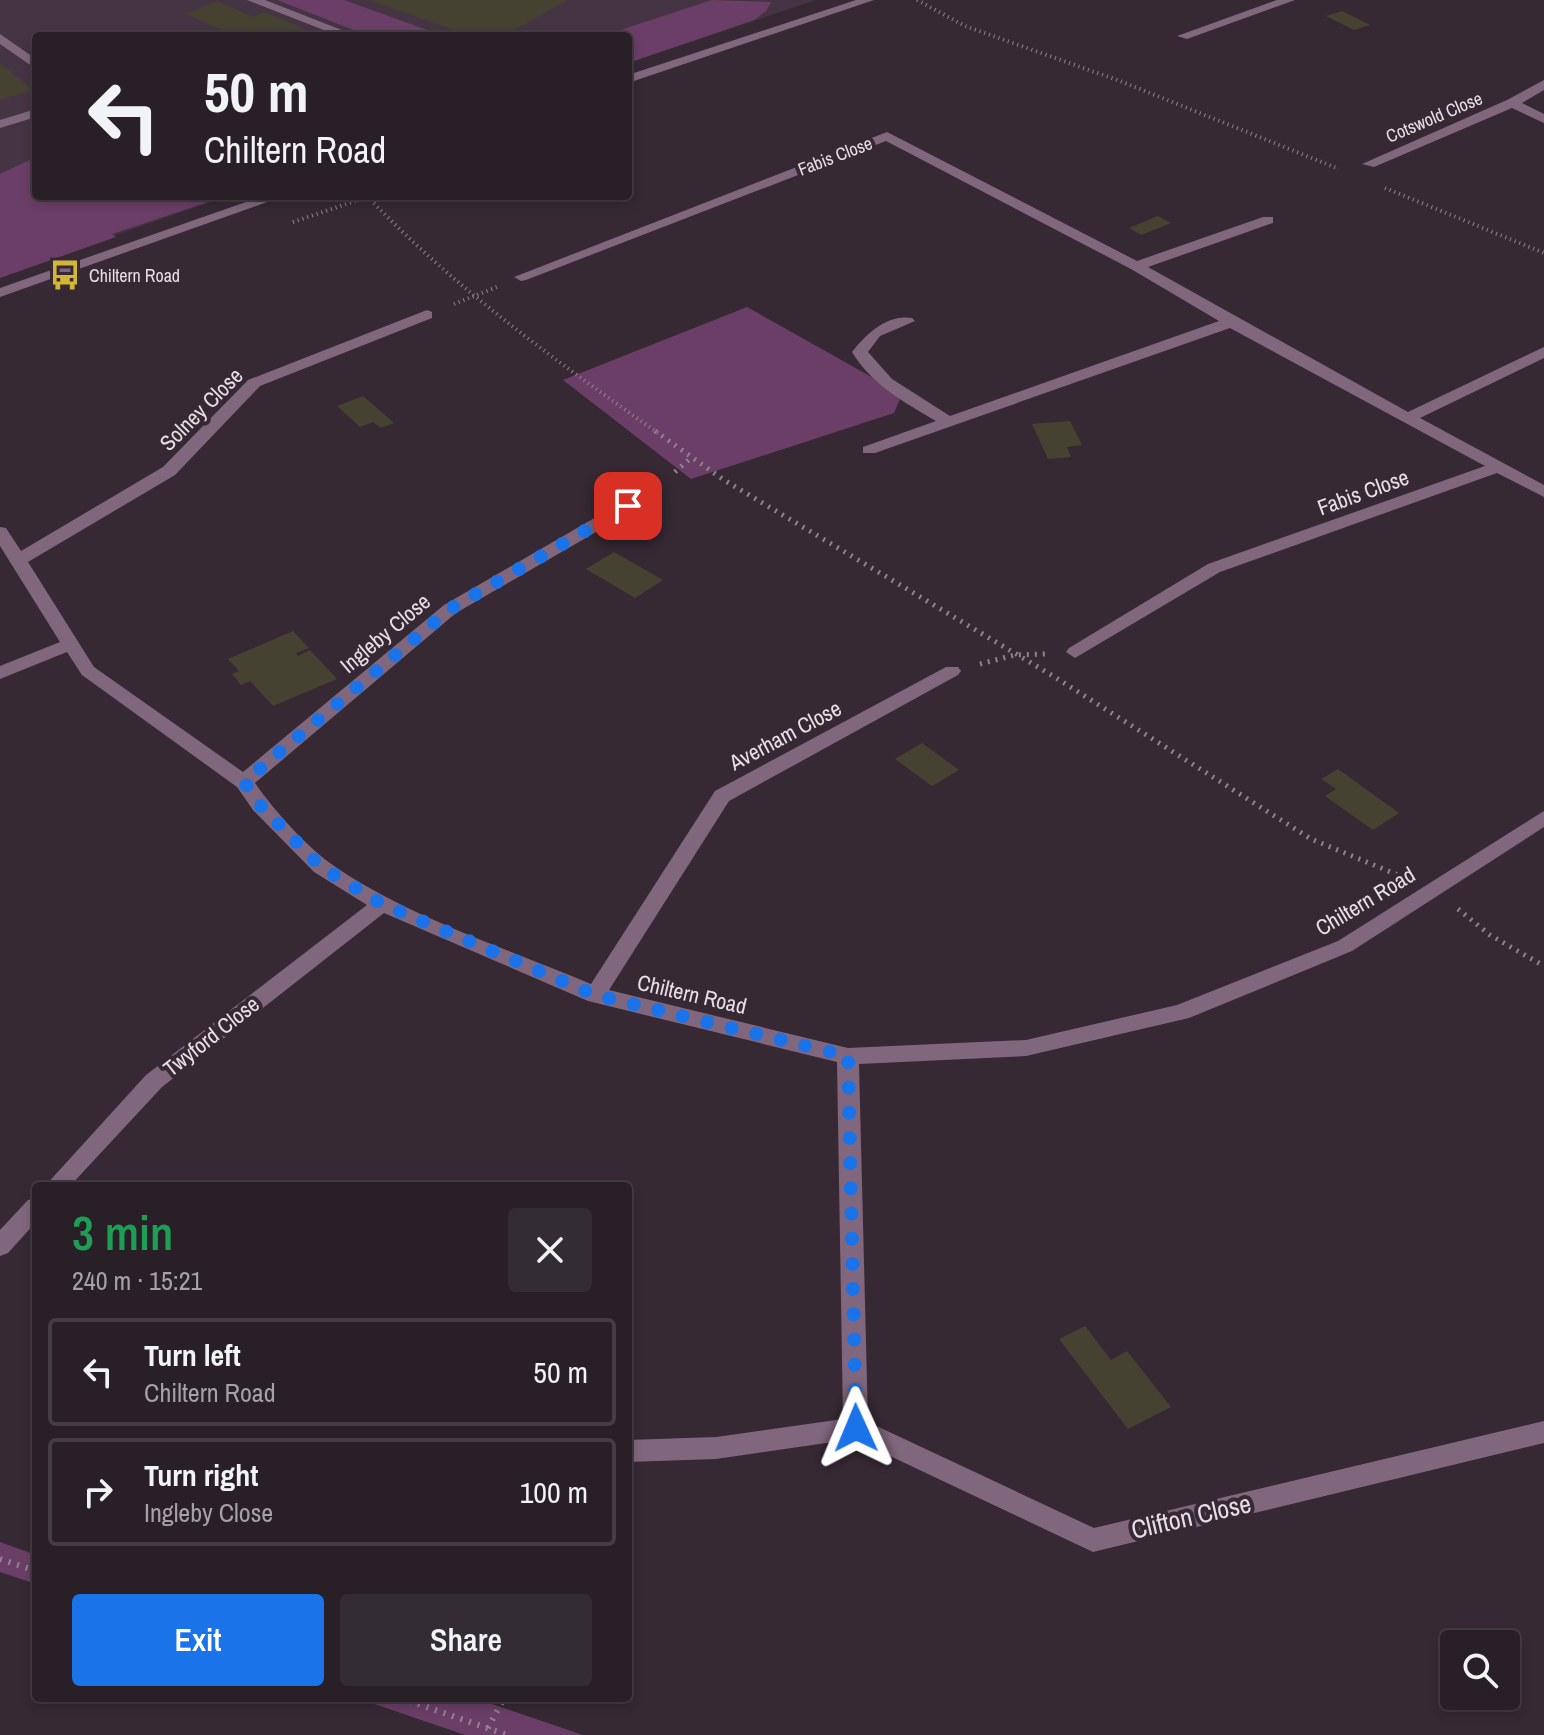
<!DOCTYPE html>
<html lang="en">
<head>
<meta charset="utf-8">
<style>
	body { margin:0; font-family:"Archivo Narrow",sans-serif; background:#342c33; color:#f1f3f6; height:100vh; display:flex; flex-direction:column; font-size:30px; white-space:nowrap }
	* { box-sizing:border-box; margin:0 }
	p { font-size:26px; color:#a5a2a7 }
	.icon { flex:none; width:44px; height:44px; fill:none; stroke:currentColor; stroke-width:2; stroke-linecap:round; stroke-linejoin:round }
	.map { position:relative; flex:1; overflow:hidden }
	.panel { position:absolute; left:32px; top:1182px; width:600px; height:520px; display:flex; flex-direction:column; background:#281f27; border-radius:8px; box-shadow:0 4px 12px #0003,0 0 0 2px #443d44 }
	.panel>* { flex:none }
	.banner { position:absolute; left:32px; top:32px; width:600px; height:168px; border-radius:8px; box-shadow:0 4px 12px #0003,0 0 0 2px #443d44; background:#281f27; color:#f1f3f6; overflow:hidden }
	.buttons { position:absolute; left:1440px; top:1630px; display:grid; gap:16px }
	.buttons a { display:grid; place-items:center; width:80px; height:80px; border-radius:8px; background:#281f27; box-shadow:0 4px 12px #0003,0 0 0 2px #443d44; font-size:40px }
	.pin { position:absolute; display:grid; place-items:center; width:68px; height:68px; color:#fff; margin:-34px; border-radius:16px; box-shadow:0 4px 12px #0006 }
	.me { position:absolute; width:88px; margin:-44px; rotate:359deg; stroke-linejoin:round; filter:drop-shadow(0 0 6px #0008) }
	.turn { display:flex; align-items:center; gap:28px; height:168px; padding:0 40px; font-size:36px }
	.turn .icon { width:104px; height:104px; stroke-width:2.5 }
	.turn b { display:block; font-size:56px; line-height:68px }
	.round { display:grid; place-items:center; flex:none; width:84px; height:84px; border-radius:8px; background:#342c33 }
	.summary { display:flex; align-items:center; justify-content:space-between; height:136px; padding:0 40px }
	h1 { font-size:48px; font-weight:600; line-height:60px; color:#1e9e55 }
	.button { display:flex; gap:16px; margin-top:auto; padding:16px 40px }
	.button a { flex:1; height:92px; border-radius:8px; background:#1a73e8; color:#fff; font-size:32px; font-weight:600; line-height:92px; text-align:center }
	.button a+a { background:#342c33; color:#f1f3f6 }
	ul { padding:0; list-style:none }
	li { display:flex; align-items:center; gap:24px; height:108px; margin:0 16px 12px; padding:0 24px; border:4px solid #443d44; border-radius:8px }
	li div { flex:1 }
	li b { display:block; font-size:30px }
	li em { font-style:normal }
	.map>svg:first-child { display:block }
	.built { fill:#453443 }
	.green { fill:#6b3e67 }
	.building { fill:#464232 }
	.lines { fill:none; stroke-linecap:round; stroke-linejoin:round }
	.path-far2 { stroke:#8f848e; stroke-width:4; stroke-dasharray:1 4; stroke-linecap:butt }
	.path-far1 { stroke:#8f848e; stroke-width:5; stroke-dasharray:2 6; stroke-linecap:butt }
	.path { stroke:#8f848e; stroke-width:6; stroke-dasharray:2 7; stroke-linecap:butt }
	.minor { fill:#80677d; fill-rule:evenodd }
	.route { stroke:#1a73e8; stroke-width:14; stroke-dasharray:0 25.2 }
	.labels { text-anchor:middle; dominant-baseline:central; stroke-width:8; stroke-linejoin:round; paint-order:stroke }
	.far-street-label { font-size:18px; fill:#e7dee6; stroke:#362934 }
	.far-poi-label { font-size:18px; fill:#e7dee6; stroke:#362934; text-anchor:start }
	.street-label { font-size:22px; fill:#e7dee6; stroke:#362934 }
	.near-street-label { font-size:26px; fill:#e7dee6; stroke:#362934 }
</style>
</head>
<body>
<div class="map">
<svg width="1544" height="1735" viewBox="0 0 1544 1735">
	<rect width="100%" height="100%" fill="#362934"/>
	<polygon class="built" points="0,0 816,0 628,63 628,36 36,36 36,196 228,196 0,275"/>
	<g class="green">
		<polygon points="277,0 344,0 444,36 369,36"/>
		<polygon points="712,0 771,2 766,11 754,20 628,63 628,36 602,36"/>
		<polygon points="36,157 36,196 226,196 112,234 116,237 0,278 0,174"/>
		<polygon points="747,307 902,394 894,413 691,479 563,380"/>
		<polygon points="0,1542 36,1555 36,1584 0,1572"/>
		<polygon points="357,1698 491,1698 489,1703 583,1735 465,1735"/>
	</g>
	<g class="building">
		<polygon points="369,0 568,0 503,36 471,36"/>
		<polygon points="217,1 253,17 265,12 321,36 236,36 186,14"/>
		<polygon points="1342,11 1370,25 1354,30 1326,16"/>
		<polygon points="0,63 33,90 0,100"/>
		<polygon points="1158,216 1171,223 1141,235 1129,228"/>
		<polygon points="363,396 394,423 381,428 373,422 360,427 337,406"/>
		<polygon points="1070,421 1082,445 1067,447 1071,457 1048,459 1032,424"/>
		<polygon points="614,552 663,580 635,598 586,569"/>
		<polygon points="293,631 309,648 296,653 298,656 310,650 337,679 273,706 250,681 241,685 232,674 239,671 228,659"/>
		<polygon points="922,743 959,770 932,786 895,759"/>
		<polygon points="1338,769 1399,813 1373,830 1325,796 1336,789 1321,779"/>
		<polygon points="1085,1326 1111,1360 1127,1351 1171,1407 1128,1429 1059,1339"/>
	</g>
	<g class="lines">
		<g class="path-far2">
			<polyline points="917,0 965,26 1120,81 1339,169"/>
			<polyline points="1385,188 1544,253"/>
			<path d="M367,196c87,92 188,164 291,237"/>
			<polyline points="293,222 370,196"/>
			<polyline points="454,304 497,287"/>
		</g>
		<g class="path-far1">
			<polyline points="655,431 724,480 1053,676 1311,839 1398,875"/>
			<polyline points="675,472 692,457"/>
			<polyline points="980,664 1015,655 1045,654"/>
			<polyline points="1458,909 1490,935 1544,966"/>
		</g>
		<g class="path">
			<polyline points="0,1559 36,1571"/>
			<polyline points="401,1698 507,1735"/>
			<polyline points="488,1728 504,1698"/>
		</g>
		<g class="minor">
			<polygon points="247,0 265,0 357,36 339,36"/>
			<polygon points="856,0 874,0 628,83 628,75"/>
			<polygon points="1277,0 1295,0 1187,39 1177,36"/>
			<polygon points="0,34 36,59 36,69 0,44"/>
			<polygon points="1544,80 1544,90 1522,103 1544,114 1544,123 1512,108 1374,167 1362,164 1507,100"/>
			<polygon points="36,109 36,117 0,128 0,120"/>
			<path d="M887,132l250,129 126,-44h10v6l-125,44 260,145 136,-65v11l-124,60 124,67v12l-47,-24 -277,99 -145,86 -9,-6 3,-4 139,-84 277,-98 -255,-138 -355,125h-12v-6l73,-26c-32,-19 -64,-36 -84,-69 14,-18 35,-38 60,-34l3,3 -35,15 -12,16 24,27 58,37 269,-95 -88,-52 -245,-128 -360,139 -5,1 -7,-4z"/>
			<polygon points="263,196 284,196 0,297 0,288"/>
			<path d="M427,310l5,2v6l-172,68 -85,89 -147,87 66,105 149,105 201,-167 204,-118h12l2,4 -2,4 -204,118 -201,170c18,26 50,62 75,80 73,52 178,86 261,121l124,-193 231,-124h12l3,4 -3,4 -229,126 -120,189 239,58 178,-8 151,-35 161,-64 206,-130v16l-192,124 -163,67 -163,38 -167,8 9,358 226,106 450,-107v22l-451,109 -239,-113 -138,20 -88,3v-22l88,-3 127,-18 -6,-357 -249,-61 -204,-88 -222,174 -92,99h-25l101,-111 221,-170 -53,-33 -61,-62 -16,-23 -155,-112 -15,-23 -67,27v-13l60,-24 -60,-96v-19l6,1 15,23 142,-84 85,-87z"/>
			<polygon points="36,1198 36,1222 8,1253 0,1256 0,1230 28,1200"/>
		</g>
	</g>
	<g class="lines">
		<polyline class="route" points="628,506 450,609 244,782 260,805 321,867 382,904 595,995 848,1056 856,1428"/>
	</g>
	<defs>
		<g id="bus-bare" transform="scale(2.4)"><path d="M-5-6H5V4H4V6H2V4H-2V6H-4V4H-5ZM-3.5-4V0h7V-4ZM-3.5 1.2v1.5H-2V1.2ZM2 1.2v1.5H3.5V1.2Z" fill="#d3b635" stroke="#362934" stroke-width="2.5" paint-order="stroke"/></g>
	</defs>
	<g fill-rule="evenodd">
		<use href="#bus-bare" x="65" y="275"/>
	</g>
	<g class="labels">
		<g class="far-street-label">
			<text transform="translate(1434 117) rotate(-23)">Cotswold Close</text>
			<text transform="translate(835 156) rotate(-21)">Fabis Close</text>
		</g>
		<g class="far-poi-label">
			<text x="89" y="275">Chiltern Road</text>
		</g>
		<g class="street-label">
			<text transform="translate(201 409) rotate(-45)">Solney Close</text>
			<text transform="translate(1363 492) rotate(-20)">Fabis Close</text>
			<text transform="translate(385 633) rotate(-40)">Ingleby Close</text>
			<text transform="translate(785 735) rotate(-28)">Averham Close</text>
			<text transform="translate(1365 901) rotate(-31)">Chiltern Road</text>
			<text transform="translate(692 994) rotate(13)">Chiltern Road</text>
			<text transform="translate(211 1036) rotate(-38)">Twyford Close</text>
		</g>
		<g class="near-street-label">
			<text transform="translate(1191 1516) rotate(-13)">Clifton Close</text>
		</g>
	</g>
</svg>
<div class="buttons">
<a><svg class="icon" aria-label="search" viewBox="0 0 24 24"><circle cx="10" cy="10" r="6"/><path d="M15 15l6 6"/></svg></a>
</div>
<div class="pin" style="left:628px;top:506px;background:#d93025"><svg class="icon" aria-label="arrive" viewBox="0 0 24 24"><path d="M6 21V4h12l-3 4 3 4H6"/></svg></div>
<svg class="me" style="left:856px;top:1428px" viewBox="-20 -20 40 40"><path d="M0-17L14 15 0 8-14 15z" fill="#1a73e8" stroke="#fff" stroke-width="4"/></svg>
<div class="banner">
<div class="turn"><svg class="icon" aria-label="left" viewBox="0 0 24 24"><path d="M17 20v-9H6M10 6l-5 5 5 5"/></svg><div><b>50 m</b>Chiltern Road</div></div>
</div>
<section class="panel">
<div class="summary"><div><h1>3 min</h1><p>240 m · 15:21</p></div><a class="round"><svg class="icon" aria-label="close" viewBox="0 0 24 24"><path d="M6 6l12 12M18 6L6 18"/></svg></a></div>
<ul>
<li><svg class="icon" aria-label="left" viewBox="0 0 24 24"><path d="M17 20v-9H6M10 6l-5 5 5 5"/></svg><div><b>Turn left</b><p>Chiltern Road</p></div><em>50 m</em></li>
<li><svg class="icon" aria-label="right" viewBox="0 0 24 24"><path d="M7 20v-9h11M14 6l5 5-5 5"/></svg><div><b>Turn right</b><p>Ingleby Close</p></div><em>100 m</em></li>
</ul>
<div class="button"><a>Exit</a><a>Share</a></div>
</section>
</div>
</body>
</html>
